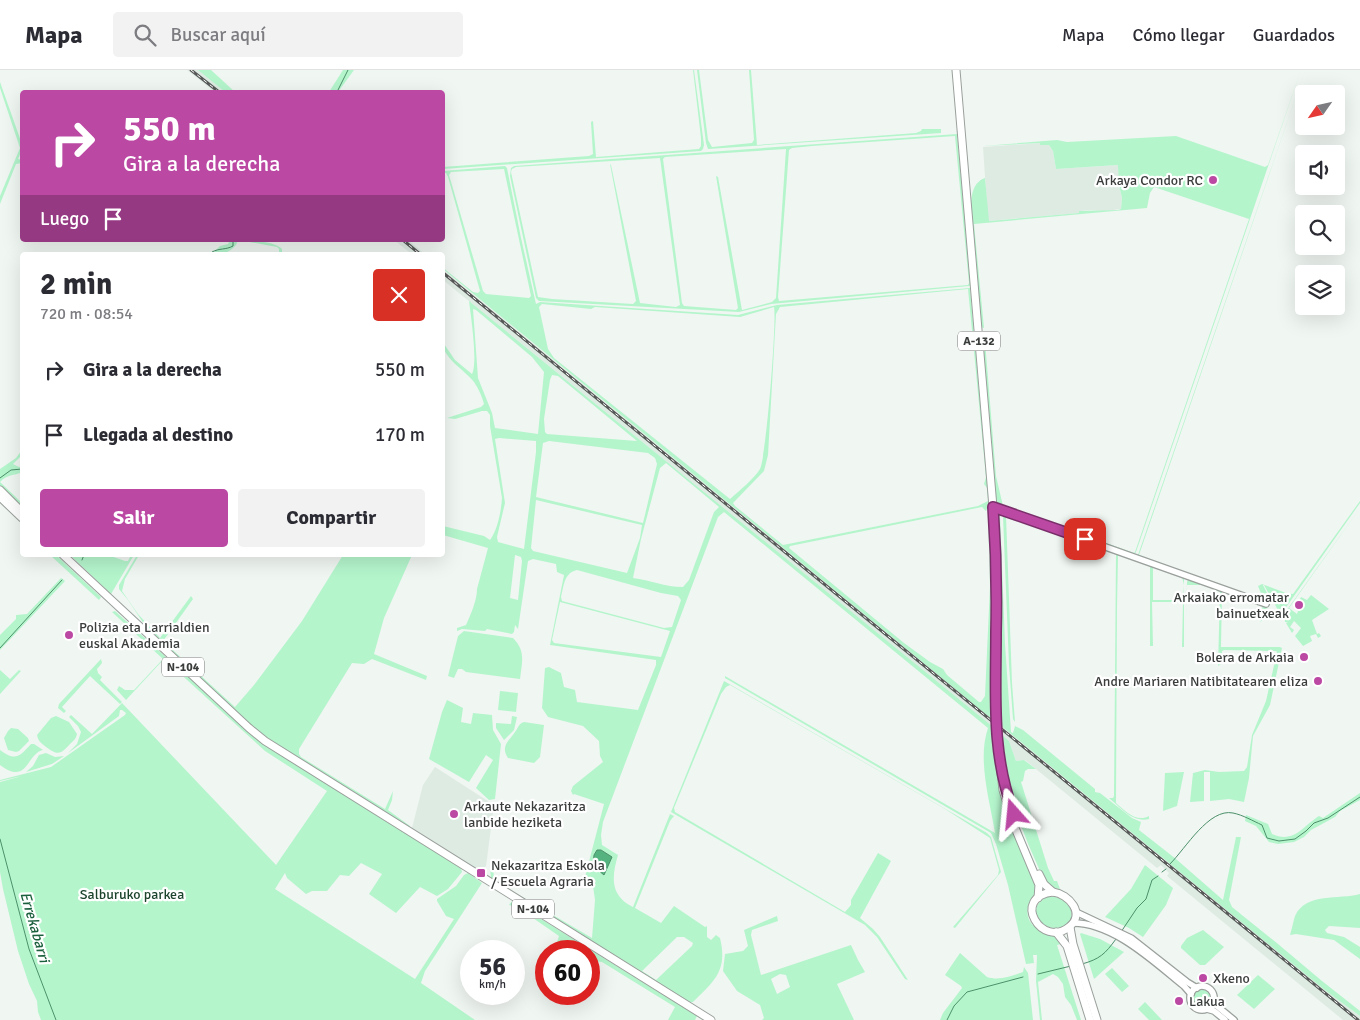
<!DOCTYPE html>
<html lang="es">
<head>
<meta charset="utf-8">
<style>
	body { margin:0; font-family:Signika,sans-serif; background:#f2f2f3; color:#2b2b33; height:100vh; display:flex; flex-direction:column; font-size:19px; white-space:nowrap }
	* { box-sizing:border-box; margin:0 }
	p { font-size:16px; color:#7c7c81 }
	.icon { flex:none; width:28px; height:28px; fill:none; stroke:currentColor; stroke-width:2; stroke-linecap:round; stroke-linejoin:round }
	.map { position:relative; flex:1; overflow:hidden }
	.side { position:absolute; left:20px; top:182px; width:425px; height:305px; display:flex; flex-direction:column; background:#fff; border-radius:5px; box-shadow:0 5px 20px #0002 }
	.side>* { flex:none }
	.guide { position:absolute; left:20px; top:20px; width:425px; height:152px; border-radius:5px; box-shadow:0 5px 20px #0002; background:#bb48a3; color:#fff; overflow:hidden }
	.needle { width:32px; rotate:236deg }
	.fabs { position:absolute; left:1295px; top:15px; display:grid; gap:10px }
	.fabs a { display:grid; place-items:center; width:50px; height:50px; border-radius:5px; background:#fff; box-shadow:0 5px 20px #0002; font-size:25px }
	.speed { position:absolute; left:460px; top:870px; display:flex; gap:10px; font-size:25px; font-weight:700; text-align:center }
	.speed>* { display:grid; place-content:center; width:65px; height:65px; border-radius:50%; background:#fff; box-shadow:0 5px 20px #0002; line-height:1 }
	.speed small { font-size:12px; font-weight:400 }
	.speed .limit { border:8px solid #d22; background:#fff; color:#111 }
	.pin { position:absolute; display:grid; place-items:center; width:42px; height:42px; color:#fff; margin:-21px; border-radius:10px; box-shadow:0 2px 8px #0006 }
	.me { position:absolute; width:55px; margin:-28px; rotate:342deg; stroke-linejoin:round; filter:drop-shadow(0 0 4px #0008) }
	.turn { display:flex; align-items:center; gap:18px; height:105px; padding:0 20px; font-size:22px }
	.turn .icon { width:65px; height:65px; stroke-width:2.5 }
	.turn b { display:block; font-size:35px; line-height:42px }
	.then { display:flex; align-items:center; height:48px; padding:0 20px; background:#0003; gap:10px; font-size:19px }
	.round { display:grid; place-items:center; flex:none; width:52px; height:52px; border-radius:5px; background:#f2f2f3 }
	.head { display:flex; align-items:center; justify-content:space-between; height:85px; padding:0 20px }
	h1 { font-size:30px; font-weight:700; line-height:38px }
	.button { display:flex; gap:10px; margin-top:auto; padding:10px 20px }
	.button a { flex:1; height:58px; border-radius:5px; background:#bb48a3; color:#fff; font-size:20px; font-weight:700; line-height:58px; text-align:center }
	.button a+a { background:#f2f2f3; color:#2b2b33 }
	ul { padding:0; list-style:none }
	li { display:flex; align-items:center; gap:15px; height:65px; padding:0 20px }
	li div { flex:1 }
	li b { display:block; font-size:19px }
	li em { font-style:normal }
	header { display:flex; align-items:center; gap:30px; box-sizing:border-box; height:70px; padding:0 25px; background:#fff; border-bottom:1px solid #e1e1e2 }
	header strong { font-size:24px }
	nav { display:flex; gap:28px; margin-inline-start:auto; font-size:18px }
	.search { width:350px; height:45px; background:#f2f2f3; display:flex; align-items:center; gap:12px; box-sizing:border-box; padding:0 18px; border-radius:5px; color:#7c7c81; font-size:19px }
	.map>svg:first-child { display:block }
	.built { fill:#deebe3 }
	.green { fill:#b4f5cc; fill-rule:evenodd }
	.water { fill:#54b37e; stroke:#4c906a }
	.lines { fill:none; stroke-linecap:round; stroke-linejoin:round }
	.stream { stroke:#4c906a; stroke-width:1 }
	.tertiary-casing { stroke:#9aa09c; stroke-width:8 }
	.primary-casing { stroke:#9aa09c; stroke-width:9 }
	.tertiary { stroke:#fff; stroke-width:5.5 }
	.primary { stroke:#fff; stroke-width:7 }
	.rail-casing { stroke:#565957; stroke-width:3 }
	.rail { stroke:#fff; stroke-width:1; stroke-dasharray:4; stroke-linecap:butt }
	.primary-bridge-casing { stroke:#9aa09c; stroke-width:9; stroke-linecap:butt }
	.primary-bridge { stroke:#fff; stroke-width:7 }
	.route-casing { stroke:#7a2f6a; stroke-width:12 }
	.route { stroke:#bb48a3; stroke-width:9 }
	.poi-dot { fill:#bb48a3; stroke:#fff; stroke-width:2 }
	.labels { text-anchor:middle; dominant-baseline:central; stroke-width:4.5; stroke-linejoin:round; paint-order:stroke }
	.shield { fill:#fff; stroke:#767776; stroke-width:1 }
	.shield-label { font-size:12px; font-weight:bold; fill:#3b3d3c }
	.poi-label { font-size:14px; fill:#3b3d3c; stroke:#fff; text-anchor:start }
	.park-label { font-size:14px; fill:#1c442d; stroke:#fff }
	.water-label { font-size:15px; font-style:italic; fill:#1b603d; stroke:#fff }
</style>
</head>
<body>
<header>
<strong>Mapa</strong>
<div class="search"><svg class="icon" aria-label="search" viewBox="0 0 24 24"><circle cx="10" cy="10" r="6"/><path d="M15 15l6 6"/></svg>Buscar aquí</div>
<nav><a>Mapa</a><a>Cómo llegar</a><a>Guardados</a></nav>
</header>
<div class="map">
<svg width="1360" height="950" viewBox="0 0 1360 950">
	<rect width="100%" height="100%" fill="#f0f6f2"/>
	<g class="built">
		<polygon points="187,0 198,0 225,22 215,22"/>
		<polygon points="1040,73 1040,75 1049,75 1053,81 1056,99 1119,95 1119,115 1122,128 1121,139 1105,141 1090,140 1080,141 1079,143 988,151 983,77"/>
		<polygon points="394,170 408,170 426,185 413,185"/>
		<polygon points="442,199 1081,722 1157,782 1165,791 1176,797 1326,921 1360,946 1360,950 1343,950 1167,806 1169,803 1161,795 1157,798 1025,690 1016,691 1009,671 992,656 443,210"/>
		<polygon points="435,697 494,735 486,796 480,802 412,758 423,715"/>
	</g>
	<g class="green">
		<polygon points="198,0 211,0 235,22 225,22"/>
		<polygon points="343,0 354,0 338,22 329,22"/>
		<polygon points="693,0 694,0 704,75 703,79 701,81 443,99 443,97 589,86 593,84 591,52 593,51 596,87 699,79 701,76 701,68"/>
		<polygon points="697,0 699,0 708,70 712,77 752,73 754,70 749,0 751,0 757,75 916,63 921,61 922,59 941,59 941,63 708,79 706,73"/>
		<path d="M1301,0l-165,482 -2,3 -133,-48 -5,-4 -14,-161 3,-1 11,135 7,30 131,47 1,-1 114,-333 -95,-32 -4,6 -3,15 -173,16 10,104 -3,-1 -10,-115c0,-13 0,-29 14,-34l4,43 90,-8v-2l39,-1 3,-1 1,-11 -3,-13 -1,-20 -62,4 -3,-18 -4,-6h-9v-2l-57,3 74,-6 10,2 109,-6 89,31 3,-2z"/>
		<polygon points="1305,0 1139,485 1261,530 1263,528 1258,516 1262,514 1286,523 1293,524 1360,431 1360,433 1282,543 1279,542 1264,515 1263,515 1267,523 1263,526 1267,533 1139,486 1138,485"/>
		<polygon points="0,12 22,74 22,80 18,89 22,90 22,93 16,94 0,134 0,126 20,78 0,18"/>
		<path d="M957,64l14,151 -2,1 -198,18 -32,8 -200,-11 -3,-3 -26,-122 1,-8 3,-2zM955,66l14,147 -1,2 -189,16 -1,-4 11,-147 3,-2 20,-2zM786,79l-10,149 -4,4 -30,8 -24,-133 -2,-1 22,132 -2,2 -52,-4 -2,-3 -19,-144 2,-2zM660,88l20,147 -4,2 -36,-4 -29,-138 -1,-1 26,137 -3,3 -81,-5 -14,-2 -27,-125 1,-3 4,-2z"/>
		<path d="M505,96l2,2 14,70 15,66 4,-2 198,13 39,-10 193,-17 19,215 -3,8 -4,-4 -192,39 -1,2 115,95 26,19 13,7 4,6 32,27h2l4,-6 5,-110 -2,-73 1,-3 3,40 1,170 -550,-451 -1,-2 31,25 5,1 2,-2 -32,-114 -2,-4h-3v-2zM504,99l27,127 -2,2 -43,-4 -3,-3 -34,-116 2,-3zM968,219l18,188 -2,7 3,4 1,13 -10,5 -195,39 -48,-39 -2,-3 31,-32 4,-16 8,-141 4,-7zM542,234l49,5 4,-2 145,10 34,-10c3,14 -8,152 -14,162 -5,9 -21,22 -30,30l-176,-141 -6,-9 -9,-42z"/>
		<path d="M230,170c12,0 44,0 52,9v6h-3v-6l-2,-2 -33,-6h-6c-4,11 -17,14 -27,14l9,-9 8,-2z"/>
		<path d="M469,231l523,425 17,15 7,20 8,-1 12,9h-8l-3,2 -2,10 -2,1 27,86 6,13h3l3,8 -7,-1 -9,-8 -15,-34 -17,-43 -18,-70 5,49 37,103c0,11 -6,13 -8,22 -4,23 19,24 31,32l2,5 -4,1 24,75h-4l-6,-15 -6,-8 -2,-13 -5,-7 -5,-3 -15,8 4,38h-2l-4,-39 1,-26h-4l1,8 -8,1 -18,-79 -12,-41 -5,-11 -266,-155v-2l270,157c-5,-32 -18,-73 -7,-105l-264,-216 -6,5 -115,305 -2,13 1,10 16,10c-6,21 -9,40 15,52l37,-93 4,2 -4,5 -35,87 26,15 13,-17 31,21 2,-1v11l4,3 5,-5 4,3c8,33 -6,43 -27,64h-4l-198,-124 -1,-10 3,1 1,8 3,5 95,56 3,-38 -2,-14 3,-5 -5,-4h-6l19,-73 -30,-10 -1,1 -2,-4 2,-5 30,-24 -3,-6 -1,-15 -16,-15 -35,-9 -6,-9 3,-40 4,-1 12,6 3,14 11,3 2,12 61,8 18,-45v-5l-106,-15 14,-70 -7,-3 -1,-8 -23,-5 -5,2 -10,68 -3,-4 -1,7 -2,2 -25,-5 -2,2 -23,-2 -5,2v-3l9,-3c5,-11 11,-25 11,-36l11,-41 -45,-13v-9l41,10 6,4c8,-11 11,-29 12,-42l-12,-72v-11l-3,-4h-5l-27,8 -8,-1 34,-11 3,-3c-2,-7 -5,-15 -10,-22 -10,-13 -31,-23 -32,-41l13,19 17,14c6,-12 -1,-57 -3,-73zM473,239l3,1 56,47 12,15 -6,62 -43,-6 -3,-15 -14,-35zM552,305l6,1 79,65 -90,-7 -2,-2 -1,-13 6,-39zM499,368l37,3v11l-12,97 -26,-7 -1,-5 8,-34 -10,-64zM549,371l99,12 7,5 2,6 -14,59 -107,-26 7,-54zM666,393l53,44 -5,5 -25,68 -6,7c-18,0 -33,-7 -50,-9l8,-39 19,-71zM536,430l106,25 -2,13 -13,35 -94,-22 -2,-3zM515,485l6,2 1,4 -4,39 -8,-2zM577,500l84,23 17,3 3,4 -9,27 -8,1 -102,-27 -1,-4c3,-12 3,-24 16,-27zM560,532l110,29 -9,26 -107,-14 -2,-3zM677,867h7l9,6 -1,3 -36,34 -14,-9z"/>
		<path d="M22,380v5l-9,9 6,3 3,-1v6c-8,4 -15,2 -22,10l22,21v5l-22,-21v-18l16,-11z"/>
		<polygon points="1360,438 1289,538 1297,544 1298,541 1295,539 1301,527 1307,530 1311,525 1329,539 1312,550 1317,564 1319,563 1321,566 1318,568 1316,564 1310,566 1312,571 1303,576 1295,566 1301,558 1294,551 1290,557 1294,560 1292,563 1286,553 1288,552 1285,552 1284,544"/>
		<path d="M1006,442l178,65v70h-2l1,-45h-31l1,44h-3v-80l-28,-11 -4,1 -1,51 -1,196c9,8 21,20 33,13v3c-16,4 -28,-11 -40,-21h4l1,-2 2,-242 -100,-37 -10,-2 6,168 3,39 -2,-3 -4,-54 -6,-149zM1154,497l28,10 2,8 -1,15h-30v-32z"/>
		<polygon points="1000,444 1005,574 1011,662 1013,663 1015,656 1023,660 1095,719 1095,722 1100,723 1132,748 1141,752 1139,760 1176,789 1223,830 1236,767 1241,767 1229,830 1232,837 1278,874 1322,911 1360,941 1360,946 1326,921 1000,655 1000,528 997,446"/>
		<polygon points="50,485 56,485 101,527 99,530"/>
		<polygon points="70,485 108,485 125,491 128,491 131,485 134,485 111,524"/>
		<polygon points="137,485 139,485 125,509 122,521 138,544 160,568 191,526 193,529 163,571 235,637 254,615 302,551 343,485 412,485 384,548 374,584 427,606 426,610 372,589 364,594 352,593 299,679 299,684 301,687 385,739 393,721 392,730 388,740 410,756 410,759 270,671 255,659 201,610 144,554 128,530 119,519 119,515"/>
		<polygon points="61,508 65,511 0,580 0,565 16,549 16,545 27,544"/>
		<polygon points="1189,508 1268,538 1264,541 1265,548 1260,552 1263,546 1262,536 1222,522 1221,577 1280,577 1282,578 1270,635 1253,666 1249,708 1244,732 1229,729 1210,731 1210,702 1204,702 1204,731 1190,732 1193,703 1205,700 1219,702 1244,701 1247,697 1252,665 1266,631 1277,582 1276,581 1224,580 1222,581 1221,594 1218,596 1220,522 1204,515 1187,515 1185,578 1187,512"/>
		<polygon points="115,541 250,663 268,677 461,798 462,802 448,819 437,826 420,817 396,843 369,824 382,804 361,793 349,806 340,805 327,821 312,821 306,824 287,808 285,803 275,819 415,909 454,849 446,846 437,831 437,829 456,816 464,805 468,803 482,813 425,901 421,913 475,950 41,950 38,942 37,931 29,914 18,881 3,819 0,802 0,712 22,706 0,711 0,710 51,697 125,645 126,643 122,640 120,640 119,646 68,683 77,674 81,662 78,656 69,647 71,645 92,664 122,633 276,795 327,721 265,681 164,589 126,630 117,620 119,616 125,620 134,620 163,589 112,542"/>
		<path d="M464,561l49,7c13,13 9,24 7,41l-54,-7 -4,-3h-4l-4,9 -6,-2 10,-40z"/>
		<polygon points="101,589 102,593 97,599 98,603 102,607 100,610 122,632 120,634 90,606 62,637 66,641 64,643 58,638 59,634"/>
		<polygon points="0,600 10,609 19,600 21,601 0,624"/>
		<polygon points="724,611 987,763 991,767 1001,802 955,858 953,857 998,805 999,800 990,768 945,739 730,615 726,617 721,624 674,738 675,742 845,842 851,835 851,830 878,783 891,791 860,848 873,859 880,867 908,910 905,909 877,867 865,855 671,742"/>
		<polygon points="500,621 518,623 516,642 498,640"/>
		<polygon points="447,630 463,638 461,652 471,654 473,643 492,645 493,660 501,674 495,729 489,730 476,718 493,690 486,685 469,712 429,689 442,642"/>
		<path d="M56,646l13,6 8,12c-1,5 -3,6 -7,10 -9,10 -12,12 -24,3 -5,-4 -8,-6 -9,-12l14,-17z"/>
		<polygon points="512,646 517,647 514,660 504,670 496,658 496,653 511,654"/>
		<path d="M524,652l20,3 -4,32 -6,6 -26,-5c-8,-12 1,-17 7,-26 4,-5 3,-8 9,-10z"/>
		<polygon points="11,658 18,659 28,668 29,671 19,681 16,682 8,680 4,668 8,661"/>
		<path d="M31,674h3l9,6c-17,4 -15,36 -43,15v-15c16,12 20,6 31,-6z"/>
		<polygon points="46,683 55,687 64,686 52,694 26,702 33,696 39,685"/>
		<polygon points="1184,702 1177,736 1163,741 1165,703"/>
		<path d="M1360,723v7l-20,11 -5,6 -24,13 -7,7 -10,5 -16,2 -9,-2 -13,-16 -11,-5 1,-6 22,9 4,10c22,10 31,-8 47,-18l4,2z"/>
		<polygon points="1145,795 1173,818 1166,835 1143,867 1129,858 1105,847 1131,819"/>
		<path d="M1360,824v34l-31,-2 -4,4 2,3 17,4 16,10v12l-26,-19 -38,-6 -6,1c2,-6 3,-13 5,-19 11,-24 44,-16 65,-22z"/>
		<path d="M1047,827c28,-3 34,32 8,31 -7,0 -13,-3 -17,-9 -5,-10 0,-18 9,-22z"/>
		<polygon points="512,831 697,946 695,950 668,950 675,937 602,892 592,891 589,894 589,881 565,881 556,876 559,866 517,837 509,835"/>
		<path d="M777,846l1,5 -26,9 -1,5 10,40 90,-30 7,15 7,12 -28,12 17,36h-92l2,-2 -4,-13 -23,-14 -14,-20 2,-17 18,-3 5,-5 -4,-16zM780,904l6,1 4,12 -13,7 -6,-15z"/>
		<polygon points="1203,860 1224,877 1205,895 1200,895 1181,878 1181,876 1187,868"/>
		<polygon points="1081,863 1100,869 1124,882 1094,909 1080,864"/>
		<path d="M960,883l27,24c13,4 24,-1 36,-5l1,-5 4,6 5,47h-93l3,-7 19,-25 -1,-2 -16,-11z"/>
		<polygon points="1112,898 1129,916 1122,922 1105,904"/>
		<polygon points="1258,905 1275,919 1254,939 1237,925"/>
		<circle cx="1201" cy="928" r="10"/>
		<polygon points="1145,932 1162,950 1149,950 1138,939"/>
	</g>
	<polygon class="water" points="597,780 601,780 612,787 604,805 593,796 594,785"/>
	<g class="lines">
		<g class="stream">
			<polyline points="337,22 348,0"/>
			<path d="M210,185l2,-3c7,-4 14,-2 21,-6v-6"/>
			<polyline points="0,408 11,400 22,399"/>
			<polyline points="82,490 84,485"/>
			<polyline points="0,578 62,510"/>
			<polyline points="0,769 29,879 56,950"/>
			<path d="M1170,794c16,-16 39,-56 63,-51 10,2 20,8 29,12l5,13 12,3 16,-2 11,-8 8,-8 14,-5 32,-21"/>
			<polyline points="1162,802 1166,799"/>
			<polyline points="1121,862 1137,838 1146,829 1152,810 1158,806"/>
			<path d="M1082,894c18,-5 23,-10 34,-25"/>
			<polyline points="1038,904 1071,896"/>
			<polyline points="947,950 954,936 967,922 1023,907"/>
		</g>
		<g class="tertiary-casing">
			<g id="tertiary">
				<polyline points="993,437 1266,534"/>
				<polyline points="1076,842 1131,868 1187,912 1197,918"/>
				<path d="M1073,853c41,0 81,39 111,63l7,8"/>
				<circle cx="1202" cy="928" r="12"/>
				<polyline points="1213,930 1217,936 1234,950"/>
				<polyline points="1207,939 1214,941 1225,950"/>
			</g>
		</g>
		<g class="primary-casing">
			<g id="primary">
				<polyline points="956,0 993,437 997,514 996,643"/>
				<polyline points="0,420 22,442"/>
				<polyline points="0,427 22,448"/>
				<polyline points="63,485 249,658 265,671 711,950"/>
				<polyline points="997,667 1003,720 1013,753 1039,815 1038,828"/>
				<polyline points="1039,804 1044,814 1053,822"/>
				<path d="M1053,822c16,2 33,22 16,35 -27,22 -59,-30 -16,-35z"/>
				<polyline points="1070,857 1073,874 1097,950"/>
				<polyline points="1056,862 1067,876 1090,950"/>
			</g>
		</g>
		<use href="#tertiary" class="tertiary"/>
		<use href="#primary" class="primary"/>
		<g class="rail-casing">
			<g id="rail">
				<polyline points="191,0 219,22"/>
				<polyline points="403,170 421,185"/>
				<polyline points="442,202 1358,950"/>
			</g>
		</g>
		<use href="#rail" class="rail"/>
		<g class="primary-bridge-casing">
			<polyline id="primary-bridge" points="996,643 997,667"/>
		</g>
		<use href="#primary-bridge" class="primary-bridge"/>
	</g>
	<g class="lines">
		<g class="route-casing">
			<path id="route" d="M1014,744c-23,-60 -18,-118 -18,-181 1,-42 0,-84 -3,-126l92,32"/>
		</g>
		<use href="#route" class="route"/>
	</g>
	<g class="poi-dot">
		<circle cx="1213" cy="110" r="5"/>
		<circle cx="1299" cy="535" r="5"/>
		<circle cx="69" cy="565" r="5"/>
		<circle cx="1304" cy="587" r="5"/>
		<circle cx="1318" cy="611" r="5"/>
		<circle cx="454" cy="744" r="5"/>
		<rect x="476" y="798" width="10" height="10" rx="2.5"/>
		<circle cx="1203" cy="908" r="5"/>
		<circle cx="1179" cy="931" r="5"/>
	</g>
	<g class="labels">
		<g class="shield">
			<rect x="958" y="261.5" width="42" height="19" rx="4"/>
			<rect x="162" y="587.5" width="42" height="19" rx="4"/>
			<rect x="512" y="829.5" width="42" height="19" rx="4"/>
		</g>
		<g class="shield-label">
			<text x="979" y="271">A-132</text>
			<text x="183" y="597">N-104</text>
			<text x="533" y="839">N-104</text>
		</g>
		<g class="poi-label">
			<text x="1203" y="110" text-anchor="end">Arkaya Condor RC</text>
			<text x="1289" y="527" text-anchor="end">Arkaiako erromatar<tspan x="1289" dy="16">bainuetxeak</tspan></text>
			<text x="79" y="557">Polizia eta Larrialdien<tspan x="79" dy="16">euskal Akademia</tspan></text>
			<text x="1294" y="587" text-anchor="end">Bolera de Arkaia</text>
			<text x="1308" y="611" text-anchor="end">Andre Mariaren Natibitatearen eliza</text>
			<text x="464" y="736">Arkaute Nekazaritza<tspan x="464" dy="16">lanbide heziketa</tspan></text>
			<text x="491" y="795">Nekazaritza Eskola<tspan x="491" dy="16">/ Escuela Agraria</tspan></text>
			<text x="1213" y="908">Xkeno</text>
			<text x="1189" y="931">Lakua</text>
		</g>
		<g class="park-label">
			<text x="132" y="824">Salburuko parkea</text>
		</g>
		<g class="water-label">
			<text transform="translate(35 857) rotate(74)">Errekabarri</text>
		</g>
	</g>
</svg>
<div class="fabs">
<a><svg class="needle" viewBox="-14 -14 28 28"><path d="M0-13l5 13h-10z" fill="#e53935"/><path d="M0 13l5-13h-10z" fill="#7c7c81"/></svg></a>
<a><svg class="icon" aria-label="sound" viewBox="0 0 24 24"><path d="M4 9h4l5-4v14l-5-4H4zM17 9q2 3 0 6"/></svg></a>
<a><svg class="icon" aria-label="search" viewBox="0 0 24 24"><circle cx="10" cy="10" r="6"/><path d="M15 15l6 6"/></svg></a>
<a><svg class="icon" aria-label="layers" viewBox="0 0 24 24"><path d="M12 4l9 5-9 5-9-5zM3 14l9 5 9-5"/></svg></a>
</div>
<div class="speed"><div>56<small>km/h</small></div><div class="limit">60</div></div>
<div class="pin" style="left:1085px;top:469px;background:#d93025"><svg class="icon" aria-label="arrive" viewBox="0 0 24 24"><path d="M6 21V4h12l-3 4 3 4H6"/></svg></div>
<svg class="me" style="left:1014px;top:744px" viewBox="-20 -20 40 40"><path d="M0-17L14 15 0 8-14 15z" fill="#bb48a3" stroke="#fff" stroke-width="4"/></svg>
<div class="guide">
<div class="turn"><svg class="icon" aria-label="right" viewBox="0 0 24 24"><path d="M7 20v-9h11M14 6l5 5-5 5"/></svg><div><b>550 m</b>Gira a la derecha</div></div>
<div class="then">Luego<svg class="icon" aria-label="arrive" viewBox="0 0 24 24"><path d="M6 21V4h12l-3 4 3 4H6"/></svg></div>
</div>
<section class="side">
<div class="head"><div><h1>2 min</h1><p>720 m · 08:54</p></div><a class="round" style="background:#d93025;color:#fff"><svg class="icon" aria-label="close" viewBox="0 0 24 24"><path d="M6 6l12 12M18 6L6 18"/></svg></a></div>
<ul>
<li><svg class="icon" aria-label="right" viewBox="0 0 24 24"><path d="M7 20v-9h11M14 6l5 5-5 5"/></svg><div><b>Gira a la derecha</b></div><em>550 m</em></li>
<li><svg class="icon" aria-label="arrive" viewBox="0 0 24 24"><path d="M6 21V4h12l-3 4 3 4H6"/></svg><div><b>Llegada al destino</b></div><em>170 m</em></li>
</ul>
<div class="button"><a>Salir</a><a>Compartir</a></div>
</section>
</div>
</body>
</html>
